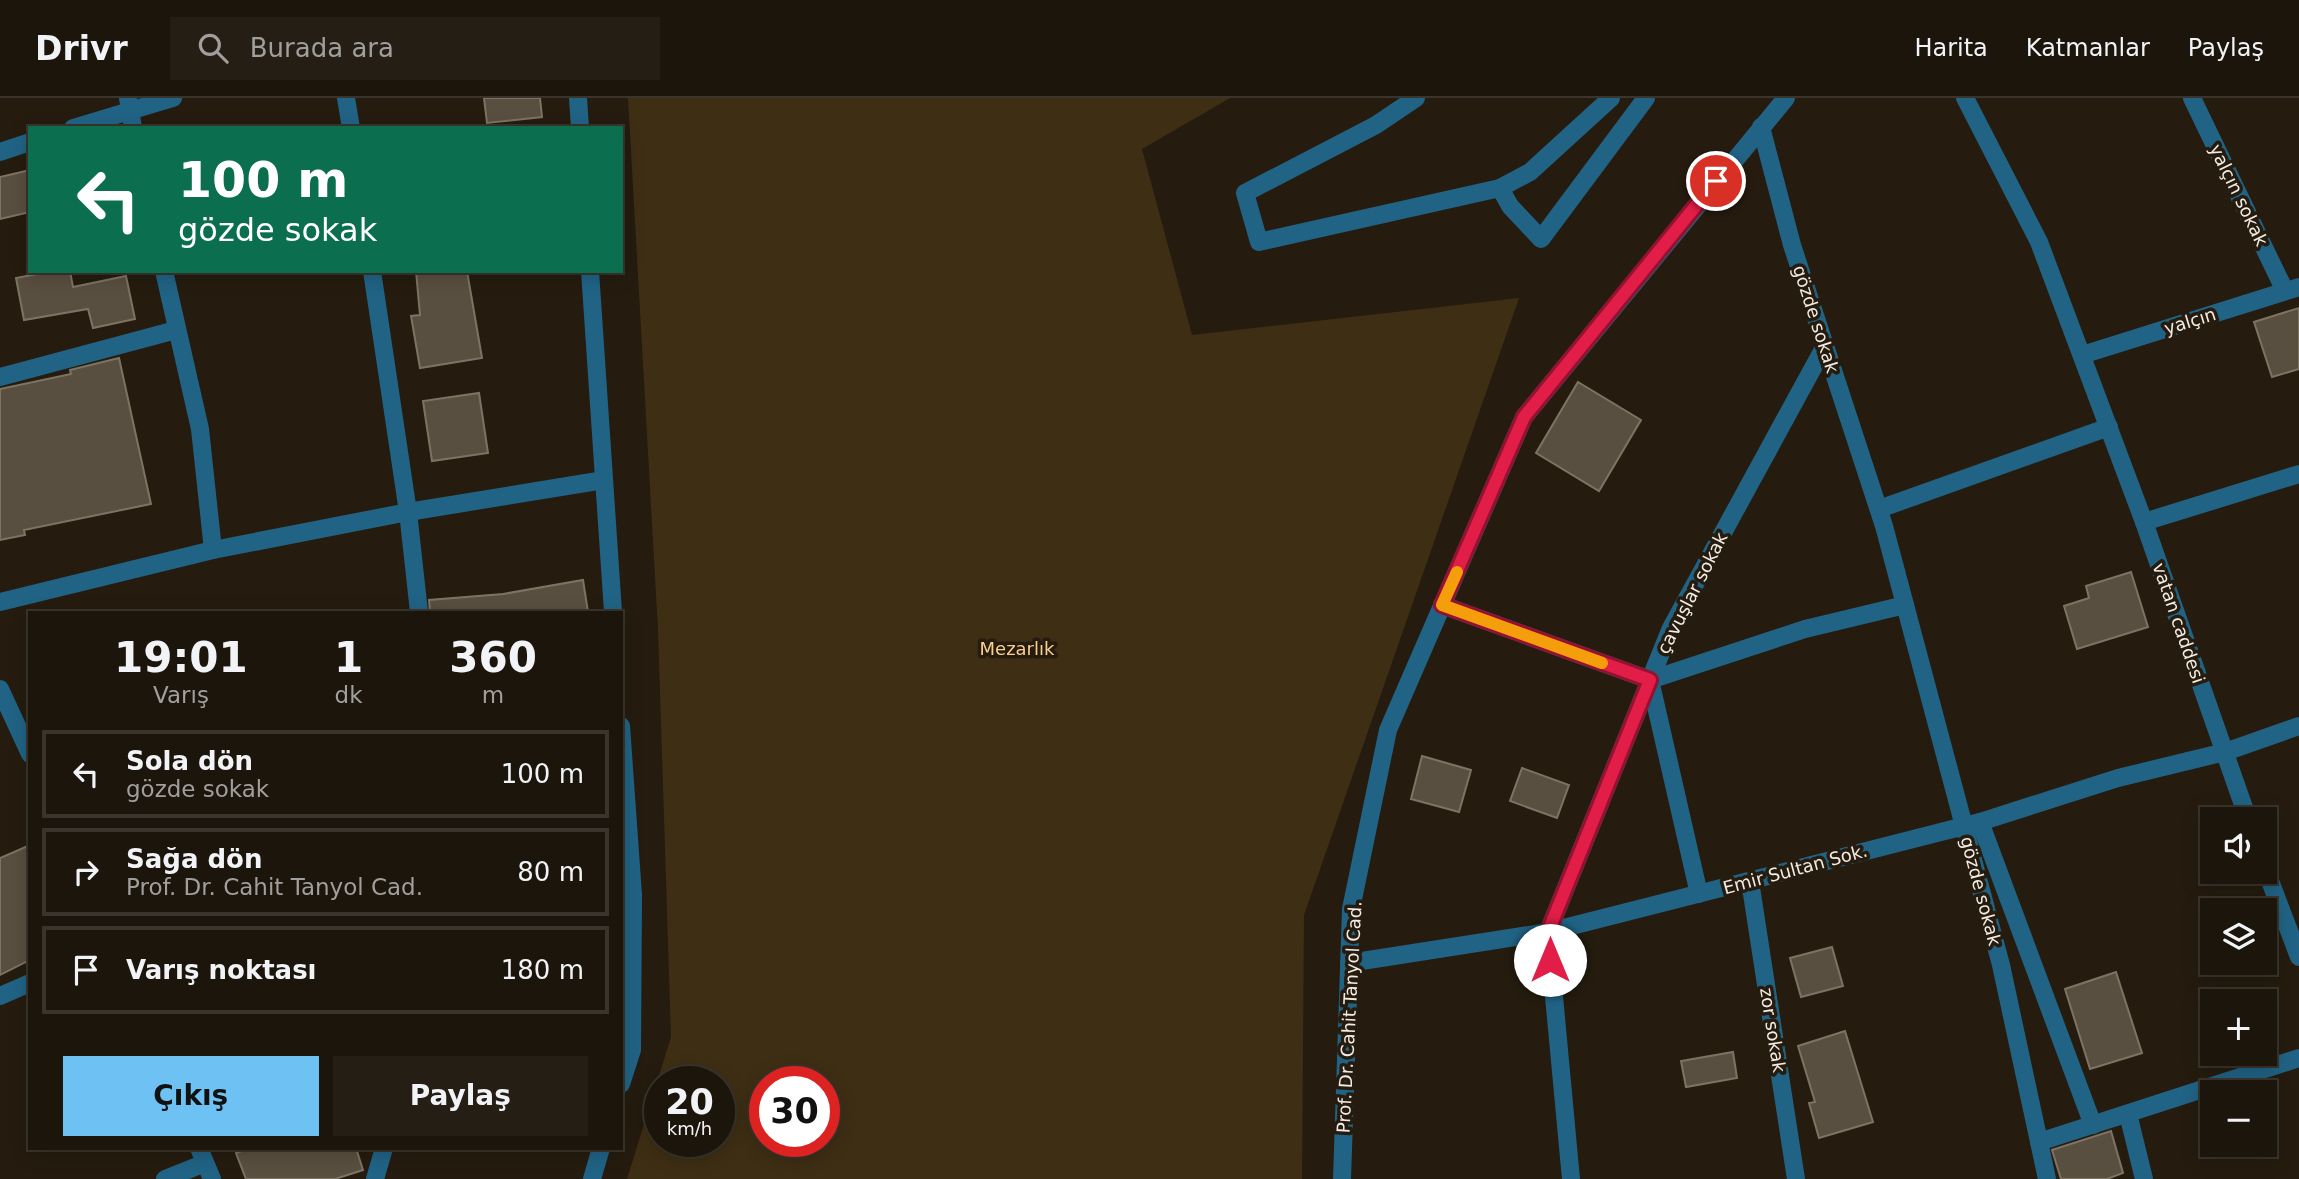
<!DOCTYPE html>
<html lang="tr">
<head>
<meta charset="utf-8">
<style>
	body { margin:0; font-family:"DejaVu Sans",sans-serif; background:#251e14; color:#f1f3f6; height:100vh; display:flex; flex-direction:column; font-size:26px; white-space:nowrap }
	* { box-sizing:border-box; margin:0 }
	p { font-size:23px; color:#a09f9d }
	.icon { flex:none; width:38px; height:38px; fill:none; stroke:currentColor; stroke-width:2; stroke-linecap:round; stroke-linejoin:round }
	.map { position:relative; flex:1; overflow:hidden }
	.side { position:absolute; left:28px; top:513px; width:595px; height:539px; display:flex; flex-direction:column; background:#1c150b; border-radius:0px; box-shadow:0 4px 18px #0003,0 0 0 2px #3a342c }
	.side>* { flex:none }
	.top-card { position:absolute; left:28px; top:28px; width:595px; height:147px; border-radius:0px; box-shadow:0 4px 18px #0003,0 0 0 2px #3a342c; background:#0b6e4f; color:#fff; overflow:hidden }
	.tools { position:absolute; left:2200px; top:709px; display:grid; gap:14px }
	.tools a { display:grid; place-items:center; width:77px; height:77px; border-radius:0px; background:#1c150b; box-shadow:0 4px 18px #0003,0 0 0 2px #3a342c; font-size:35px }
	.speed { position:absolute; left:644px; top:968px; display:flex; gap:14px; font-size:35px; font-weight:700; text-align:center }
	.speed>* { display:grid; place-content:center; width:91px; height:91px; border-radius:50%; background:#1c150b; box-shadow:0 4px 18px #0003,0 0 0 2px #3a342c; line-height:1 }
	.speed small { font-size:18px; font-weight:400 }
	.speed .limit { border:10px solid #d22; background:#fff; color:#111 }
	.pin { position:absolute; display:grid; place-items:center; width:60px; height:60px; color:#fff; margin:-30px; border:4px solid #fff; border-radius:50%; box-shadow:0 2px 7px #0007 }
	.me { position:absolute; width:77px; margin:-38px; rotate:0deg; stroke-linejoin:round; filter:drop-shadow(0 0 5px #0008) }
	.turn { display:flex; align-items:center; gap:24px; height:147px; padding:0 35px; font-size:32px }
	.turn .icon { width:91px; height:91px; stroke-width:2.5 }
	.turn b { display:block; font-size:49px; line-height:60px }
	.eta { display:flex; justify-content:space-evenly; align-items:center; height:119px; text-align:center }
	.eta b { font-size:42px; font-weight:800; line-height:49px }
	.button { display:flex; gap:14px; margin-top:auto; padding:14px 35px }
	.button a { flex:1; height:80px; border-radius:0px; background:#6dc2f3; color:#111; font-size:28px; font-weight:800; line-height:80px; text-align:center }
	.button a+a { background:#251e14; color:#f1f3f6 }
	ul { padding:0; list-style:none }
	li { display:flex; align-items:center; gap:21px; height:88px; margin:0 14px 10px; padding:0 21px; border:4px solid #3a342c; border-radius:0px }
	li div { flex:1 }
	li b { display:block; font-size:26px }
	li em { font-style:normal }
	header { display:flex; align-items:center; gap:42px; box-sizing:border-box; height:98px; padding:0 35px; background:#1c150b; border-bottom:2px solid #3a342c }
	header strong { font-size:33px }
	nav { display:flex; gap:38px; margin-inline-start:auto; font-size:24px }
	.search { width:490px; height:63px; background:#251e14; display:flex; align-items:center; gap:18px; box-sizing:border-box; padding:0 24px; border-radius:0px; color:#a09f9d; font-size:26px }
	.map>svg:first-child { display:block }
	.green { fill:#3e2e14; fill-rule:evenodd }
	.building { fill:#594f40; stroke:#7e7363; stroke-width:2 }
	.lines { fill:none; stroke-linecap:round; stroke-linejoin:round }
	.minor { stroke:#216385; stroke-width:18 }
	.route-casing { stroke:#92132f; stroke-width:18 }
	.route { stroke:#e11d48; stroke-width:12 }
	.slow { stroke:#f59e0b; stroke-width:12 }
	.labels { text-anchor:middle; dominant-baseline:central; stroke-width:7; stroke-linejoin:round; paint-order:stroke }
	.street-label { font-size:18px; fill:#f3ece4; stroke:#251c0f }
	.park-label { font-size:18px; fill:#facf8e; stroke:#251c0f }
</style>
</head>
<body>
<header>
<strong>Drivr</strong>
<div class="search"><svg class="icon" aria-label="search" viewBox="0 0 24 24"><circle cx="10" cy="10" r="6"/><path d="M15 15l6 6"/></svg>Burada ara</div>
<nav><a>Harita</a><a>Katmanlar</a><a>Paylaş</a></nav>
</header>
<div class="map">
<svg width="2299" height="1081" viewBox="0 0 2299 1081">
	<rect width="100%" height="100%" fill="#251c0f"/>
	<path class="green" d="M628,0h602l-88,51 50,186 327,-37 -215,617 -2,264h-675l44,-142 -13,-408zM660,984h59v59h-59zM765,984h59v59h-59z"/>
	<g class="building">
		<polygon points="484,0 540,0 542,19 487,25"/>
		<polygon points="30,72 30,114 0,121 0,79"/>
		<polygon points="53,173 70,173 73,189 126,178 135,221 93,230 88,211 24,222 16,180"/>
		<polygon points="416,173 467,173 482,260 420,270 411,218 420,217"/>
		<polygon points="2299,210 2299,271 2272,279 2254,224"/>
		<polygon points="119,260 151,406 24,432 25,437 0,442 0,291 71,276 70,272"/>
		<polygon points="1578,284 1641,322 1599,393 1536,355"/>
		<polygon points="479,295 488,355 432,363 423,303"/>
		<polygon points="2131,474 2148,529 2077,551 2064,508 2089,500 2086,488"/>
		<polygon points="583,482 588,514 430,514 429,502 503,496"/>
		<polygon points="1422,658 1471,672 1459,714 1411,701"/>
		<polygon points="1522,670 1569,687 1557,720 1510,703"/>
		<polygon points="30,747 30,862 0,877 0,760"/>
		<polygon points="1832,849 1843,888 1801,899 1790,860"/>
		<polygon points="2116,874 2142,955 2090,971 2065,891"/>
		<polygon points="1845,933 1873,1024 1819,1040 1809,1005 1815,1004 1798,948"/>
		<polygon points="1733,954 1737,980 1686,989 1681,963"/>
		<polygon points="2111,1033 2123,1075 2107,1081 2061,1081 2052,1052"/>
		<polygon points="250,1050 356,1050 363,1072 335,1081 246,1081 236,1055"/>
	</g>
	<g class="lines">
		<g class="minor">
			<polyline points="128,0 133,30"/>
			<polyline points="346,0 351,30"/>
			<polyline points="578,0 580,30"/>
			<polyline points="1416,0 1376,27 1245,95 1259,144 1500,90 1530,74 1611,0"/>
			<polyline points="1965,0 2039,144 2144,424 2248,721"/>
			<polyline points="2192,0 2285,193"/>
			<polyline points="1761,29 1792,147 1884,428 2001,867 2047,1081"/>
			<polyline points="73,30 173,0"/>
			<polyline points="0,54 30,44"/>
			<polyline points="1500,90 1510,108 1541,141 1646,0"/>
			<polyline points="164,173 200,331 213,452"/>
			<polyline points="372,173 408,414 419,514"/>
			<polyline points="590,173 613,514"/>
			<polyline points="2082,257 2299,189"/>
			<polyline points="0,279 176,232"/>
			<polyline points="1879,411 2109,329"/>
			<polyline points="2144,424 2299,376"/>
			<polyline points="0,504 213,452 408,414 604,382"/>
			<polyline points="1442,507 1650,582 1805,531 1905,507"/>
			<polyline points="1650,582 1699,796"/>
			<polyline points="0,591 30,656"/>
			<polyline points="621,628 633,797 632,952 621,986"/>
			<polyline points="1980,724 2093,1027"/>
			<polyline points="2264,767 2299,859"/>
			<polyline points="1750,783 1796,1081"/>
			<polyline points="1349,865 1548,834 1980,724 2118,680 2225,654 2299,628"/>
			<polyline points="0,898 30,885"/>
			<polyline points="2128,1016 2144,1081"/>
			<polyline points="2039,1044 2299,960"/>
			<polyline points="199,1050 212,1081"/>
			<polyline points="165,1081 205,1065"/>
			<polyline points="375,1081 384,1050"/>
			<polyline points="592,1081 601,1050"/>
			<polyline points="1342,1081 1351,811 1388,632 1524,319 1786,0"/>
			<polyline points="1571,1081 1548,834 1671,530 1825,248"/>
		</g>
	</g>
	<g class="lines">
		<g class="route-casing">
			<polyline id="route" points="1550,862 1548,834 1650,582 1442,507 1524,319 1716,83"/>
		</g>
		<use href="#route" class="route"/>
		<polyline class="slow" points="1457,474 1442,507 1602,565"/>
	</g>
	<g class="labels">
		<g class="street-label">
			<text transform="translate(2239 97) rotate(64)">yalçın sokak</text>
			<text transform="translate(1816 221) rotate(72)">gözde sokak</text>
			<text transform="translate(2190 223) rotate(-17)">yalçın</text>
			<text transform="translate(1692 495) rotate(-63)">çavuşlar sokak</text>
			<text transform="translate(2179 525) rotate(71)">vatan caddesi</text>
			<text transform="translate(1795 771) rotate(-15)">Emir Sultan Sok.</text>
			<text transform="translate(1981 793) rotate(75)">gözde sokak</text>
			<text transform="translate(1349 919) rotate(-87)">Prof. Dr. Cahit Tanyol Cad.</text>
			<text transform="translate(1773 932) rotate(81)">zor sokak</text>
		</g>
		<g class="park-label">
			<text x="1017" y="550">Mezarlık</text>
		</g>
	</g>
</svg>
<div class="tools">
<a><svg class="icon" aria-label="sound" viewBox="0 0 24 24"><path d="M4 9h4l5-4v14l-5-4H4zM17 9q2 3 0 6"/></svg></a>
<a><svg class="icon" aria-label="layers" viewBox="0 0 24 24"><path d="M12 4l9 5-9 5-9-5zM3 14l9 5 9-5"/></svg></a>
<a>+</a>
<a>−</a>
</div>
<div class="speed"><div>20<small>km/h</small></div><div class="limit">30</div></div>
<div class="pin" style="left:1716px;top:83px;background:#d93025"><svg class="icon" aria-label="arrive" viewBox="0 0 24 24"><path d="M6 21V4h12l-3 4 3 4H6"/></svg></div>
<svg class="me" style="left:1550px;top:862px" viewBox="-20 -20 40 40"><circle r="19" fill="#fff"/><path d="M0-13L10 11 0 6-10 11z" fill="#e11d48"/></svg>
<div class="top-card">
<div class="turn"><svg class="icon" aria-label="left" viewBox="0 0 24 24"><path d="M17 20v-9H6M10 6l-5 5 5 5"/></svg><div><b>100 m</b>gözde sokak</div></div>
</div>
<section class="side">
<div class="eta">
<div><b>19:01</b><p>Varış</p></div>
<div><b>1</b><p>dk</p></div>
<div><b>360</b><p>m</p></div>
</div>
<ul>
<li><svg class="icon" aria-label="left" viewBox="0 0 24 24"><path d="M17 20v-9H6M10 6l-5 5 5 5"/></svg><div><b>Sola dön</b><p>gözde sokak</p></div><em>100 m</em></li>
<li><svg class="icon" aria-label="right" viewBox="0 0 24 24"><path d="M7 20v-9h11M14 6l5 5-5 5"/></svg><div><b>Sağa dön</b><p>Prof. Dr. Cahit Tanyol Cad.</p></div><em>80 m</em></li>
<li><svg class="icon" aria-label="arrive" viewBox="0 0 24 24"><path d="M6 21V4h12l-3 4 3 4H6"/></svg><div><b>Varış noktası</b></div><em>180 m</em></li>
</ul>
<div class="button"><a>Çıkış</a><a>Paylaş</a></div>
</section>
</div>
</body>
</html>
